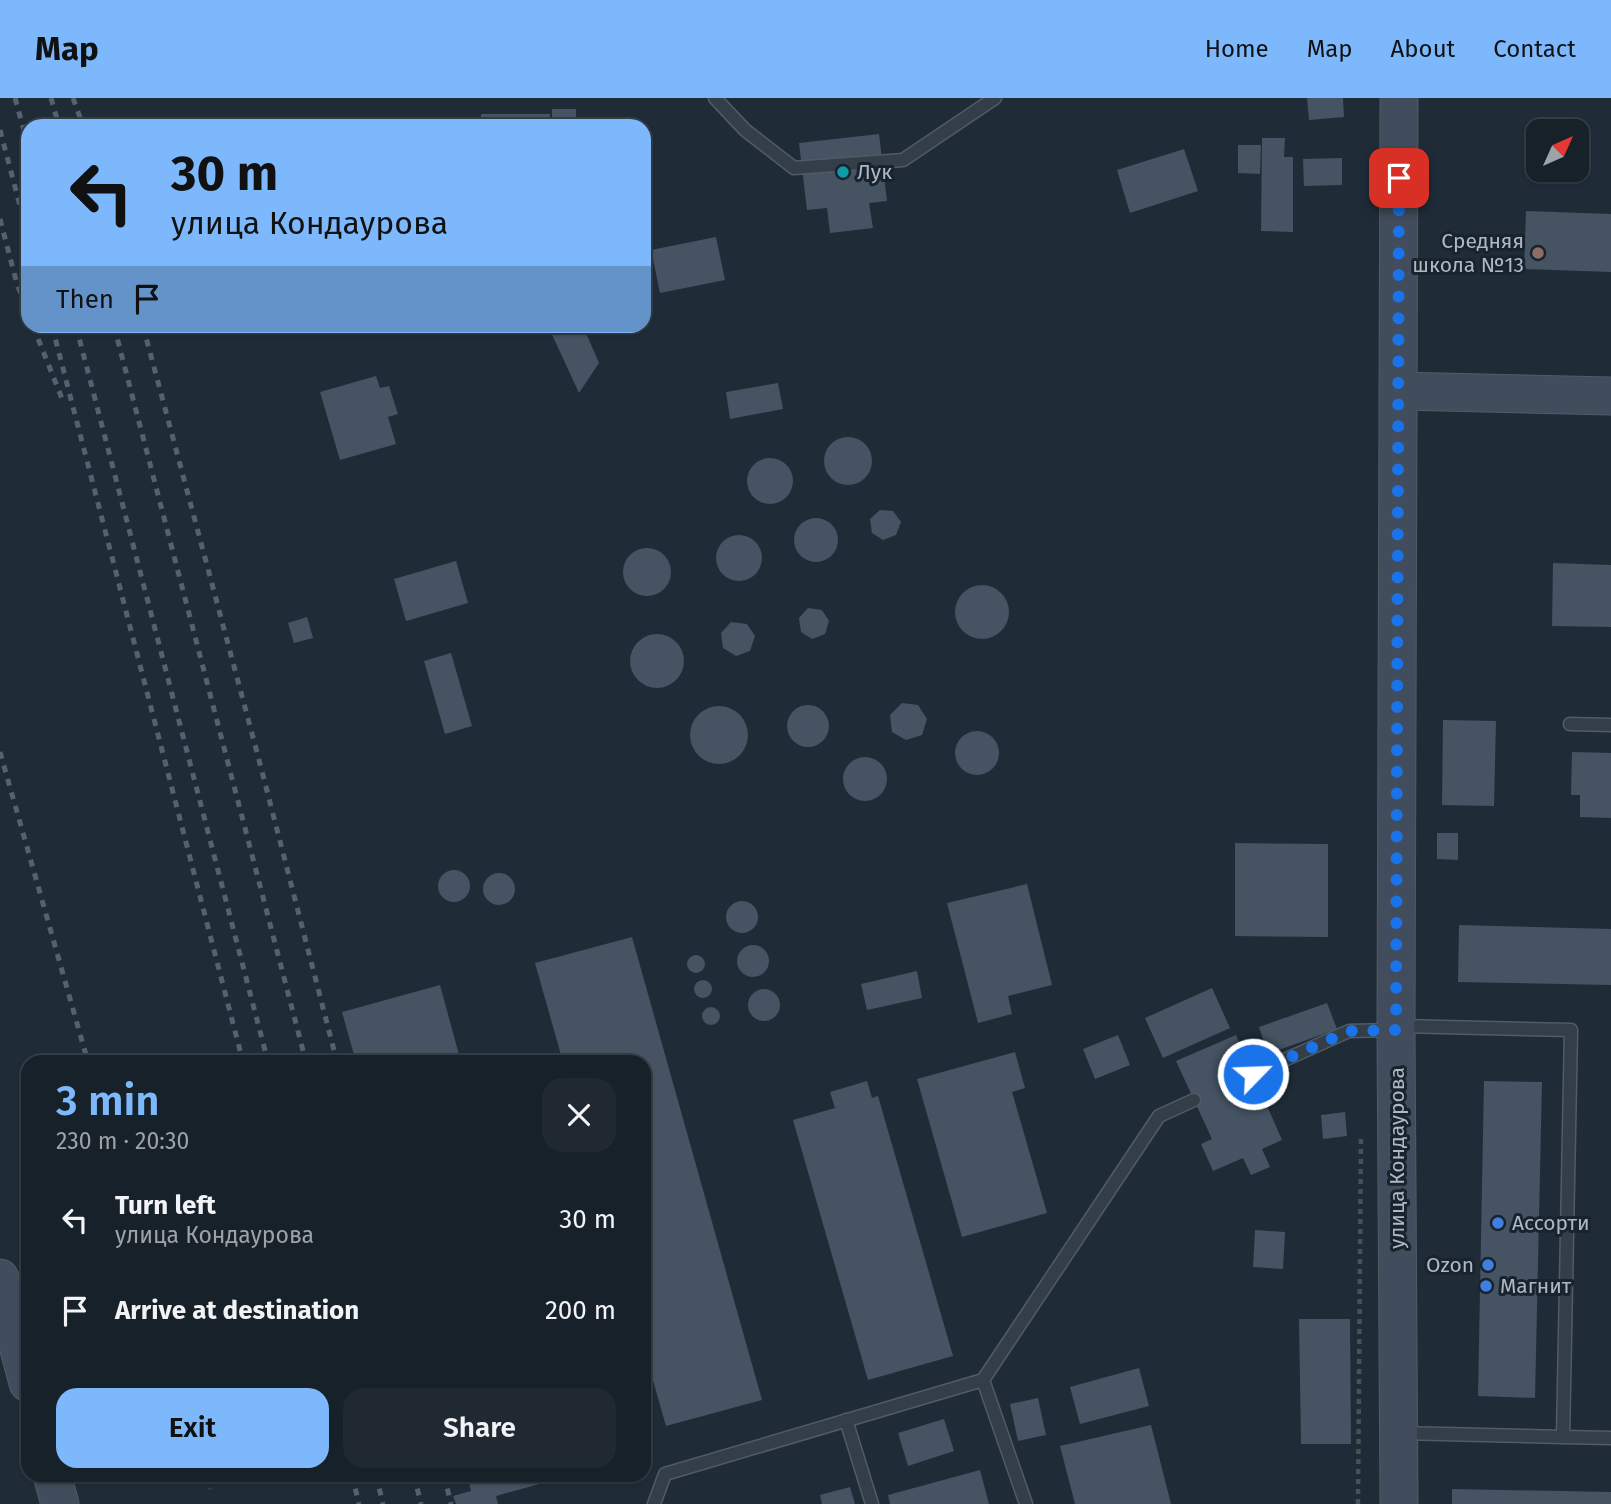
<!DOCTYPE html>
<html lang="en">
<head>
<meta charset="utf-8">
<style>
	body { margin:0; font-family:"Fira Sans",sans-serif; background:#202932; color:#f1f3f6; height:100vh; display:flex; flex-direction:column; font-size:26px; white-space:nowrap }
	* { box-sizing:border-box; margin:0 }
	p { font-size:23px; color:#9ea3a8 }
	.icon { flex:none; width:38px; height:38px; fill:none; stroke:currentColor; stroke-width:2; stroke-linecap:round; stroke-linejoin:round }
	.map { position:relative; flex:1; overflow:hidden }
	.panel { position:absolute; left:21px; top:957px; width:630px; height:427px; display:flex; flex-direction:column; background:#17212a; border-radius:21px; box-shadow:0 2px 5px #0004,0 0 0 2px #363e47 }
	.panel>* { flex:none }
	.top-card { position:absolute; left:21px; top:21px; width:630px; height:214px; border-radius:21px; box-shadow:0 2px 5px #0004,0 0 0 2px #363e47; background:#7cb8fb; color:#111; overflow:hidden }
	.needle { width:46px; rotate:45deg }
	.tools { position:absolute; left:1526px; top:21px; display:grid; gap:14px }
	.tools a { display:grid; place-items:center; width:63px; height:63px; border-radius:14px; background:#17212a; box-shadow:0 2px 5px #0004,0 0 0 2px #363e47; font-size:35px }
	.pin { position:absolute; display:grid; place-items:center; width:60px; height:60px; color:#fff; margin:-30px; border-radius:14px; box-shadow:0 4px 10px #0006 }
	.me { position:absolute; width:77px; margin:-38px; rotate:66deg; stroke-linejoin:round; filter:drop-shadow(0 0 5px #0008) }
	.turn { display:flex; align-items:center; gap:24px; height:147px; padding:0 35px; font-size:32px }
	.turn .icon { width:91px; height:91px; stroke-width:2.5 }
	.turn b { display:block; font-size:49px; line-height:60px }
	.then { display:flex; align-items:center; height:66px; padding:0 35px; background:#0003; gap:14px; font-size:26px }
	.round { display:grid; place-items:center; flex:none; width:74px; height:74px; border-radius:21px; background:#202932 }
	.head { display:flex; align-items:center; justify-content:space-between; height:119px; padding:0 35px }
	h1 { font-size:42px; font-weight:600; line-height:52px; color:#7cb8fb }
	.button { display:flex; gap:14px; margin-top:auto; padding:14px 35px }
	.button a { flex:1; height:80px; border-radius:21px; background:#7cb8fb; color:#111; font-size:28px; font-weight:600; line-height:80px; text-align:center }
	.button a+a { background:#202932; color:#f1f3f6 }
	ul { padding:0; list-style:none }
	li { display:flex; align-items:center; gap:21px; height:91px; padding:0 35px }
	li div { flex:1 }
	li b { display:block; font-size:26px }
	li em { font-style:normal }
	header { display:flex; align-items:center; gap:42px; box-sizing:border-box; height:98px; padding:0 35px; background:#7cb8fb; color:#111 }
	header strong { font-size:33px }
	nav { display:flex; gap:38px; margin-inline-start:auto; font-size:24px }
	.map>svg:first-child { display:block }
	.building { fill:#455362 }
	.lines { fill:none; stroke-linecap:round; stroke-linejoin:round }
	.lane-casing { stroke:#505b66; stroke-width:15 }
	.secondary-casing { stroke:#505b66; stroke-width:39 }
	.path { stroke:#3f5556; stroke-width:4.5; stroke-dasharray:5 5; stroke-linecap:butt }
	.lane { stroke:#333e48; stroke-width:12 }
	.secondary { stroke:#414d5c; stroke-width:37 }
	.rail { stroke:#546270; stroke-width:5; stroke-dasharray:7 7; stroke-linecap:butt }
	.route { stroke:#1a73e8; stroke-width:12; stroke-dasharray:0 21.6 }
	.culture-dot { fill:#0f9aa8; stroke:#18232d; stroke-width:2.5 }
	.education-dot { fill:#8d6e63; stroke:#18232d; stroke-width:2.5 }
	.shop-dot { fill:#3f7fe0; stroke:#18232d; stroke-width:2.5 }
	.labels { text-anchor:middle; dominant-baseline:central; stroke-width:6; stroke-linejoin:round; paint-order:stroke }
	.poi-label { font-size:21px; fill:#adb8c5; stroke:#18232d; text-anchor:start }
	.street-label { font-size:21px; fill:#adb8c5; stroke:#18232d }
</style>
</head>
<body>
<header>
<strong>Map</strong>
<nav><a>Home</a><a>Map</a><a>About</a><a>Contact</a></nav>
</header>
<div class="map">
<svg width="1611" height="1406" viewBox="0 0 1611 1406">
	<rect width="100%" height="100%" fill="#1f2c38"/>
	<g class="building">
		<polygon points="1307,0 1343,0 1344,19 1309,22"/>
		<polygon points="552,11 576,11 576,27 552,26"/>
		<polygon points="481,16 550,16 549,28 481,28"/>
		<polygon points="879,36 887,103 869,105 873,130 830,135 827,110 807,112 799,45"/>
		<polygon points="1262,40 1285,40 1284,59 1293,59 1293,134 1261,133"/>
		<polygon points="1238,47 1261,47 1260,76 1238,75"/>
		<polygon points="1184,51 1198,93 1130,115 1117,72"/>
		<polygon points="1342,60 1342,87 1304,88 1303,61"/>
		<polygon points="1526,113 1611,116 1611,174 1524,171"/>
		<polygon points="716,139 725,182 660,195 651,152"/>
		<polygon points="548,228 583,228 599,265 579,295"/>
		<polygon points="376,278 380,290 389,288 398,316 388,319 396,346 340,362 320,294"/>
		<polygon points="778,285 783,311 730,321 726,294"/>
		<circle cx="848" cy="363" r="24"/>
		<circle cx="770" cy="383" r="23"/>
		<polygon points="880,412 893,413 901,424 896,437 883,442 872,435 870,421"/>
		<circle cx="816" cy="442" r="22"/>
		<circle cx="739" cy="460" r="23"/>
		<circle cx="647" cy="474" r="24"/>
		<polygon points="456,463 468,505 406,523 394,481"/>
		<polygon points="1553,465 1611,467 1611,529 1552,528"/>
		<circle cx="982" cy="514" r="27"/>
		<polygon points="808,510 822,512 829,523 825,536 812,541 801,534 799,520"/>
		<polygon points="307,519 313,540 294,545 288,525"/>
		<polygon points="731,524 747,526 755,538 750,553 736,558 723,550 721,535"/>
		<circle cx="657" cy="563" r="27"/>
		<polygon points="451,555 472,628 445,636 424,563"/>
		<polygon points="902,605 918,607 927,621 922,637 906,642 892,634 890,617"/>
		<circle cx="808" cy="628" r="21"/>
		<circle cx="719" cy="637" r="29"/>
		<polygon points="1443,622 1496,623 1494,708 1442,707"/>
		<circle cx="977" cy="655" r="22"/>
		<polygon points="1572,654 1611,655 1611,720 1580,719 1580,697 1571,697"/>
		<circle cx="865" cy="681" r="22"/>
		<polygon points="1437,735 1458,735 1458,762 1437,761"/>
		<polygon points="1235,745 1328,746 1328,839 1235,838"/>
		<circle cx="454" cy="788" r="16"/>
		<circle cx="499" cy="791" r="16"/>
		<polygon points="1027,786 1052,887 1008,898 1012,916 978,925 947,805"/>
		<circle cx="742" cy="819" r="16"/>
		<polygon points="1459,827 1611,831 1611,887 1458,884"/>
		<polygon points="632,839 762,1302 666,1328 644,1251 644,964 563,964 535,865"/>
		<circle cx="753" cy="863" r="16"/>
		<circle cx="696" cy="866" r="9"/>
		<polygon points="917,873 922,900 867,912 861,886"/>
		<circle cx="703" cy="891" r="9"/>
		<polygon points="440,887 461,964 356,964 342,914"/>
		<polygon points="1212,890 1230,930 1163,960 1145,920"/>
		<circle cx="764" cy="907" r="16"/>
		<polygon points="1327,905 1337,931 1268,956 1259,929"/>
		<circle cx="711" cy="918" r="9"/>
		<polygon points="1118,937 1130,967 1095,981 1083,951"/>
		<polygon points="1236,937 1282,1042 1262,1051 1270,1069 1251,1077 1243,1060 1213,1073 1201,1046 1212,1041 1176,963"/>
		<polygon points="1015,954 1025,990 1012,994 1047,1115 962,1139 917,981"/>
		<polygon points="867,983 872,1000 878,998 953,1258 868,1282 793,1022 835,1010 830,994"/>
		<polygon points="1484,983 1542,984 1535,1300 1478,1298"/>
		<polygon points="1345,1014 1347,1038 1323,1041 1321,1017"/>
		<polygon points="1255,1132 1285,1134 1283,1171 1253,1169"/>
		<polygon points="1299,1221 1350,1221 1351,1346 1301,1346"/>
		<polygon points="1139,1270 1149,1308 1080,1326 1070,1289"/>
		<polygon points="1038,1300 1046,1337 1018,1343 1010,1306"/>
		<polygon points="944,1321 954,1353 908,1368 898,1335"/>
		<polygon points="1151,1327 1171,1406 1075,1406 1060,1348"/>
		<polygon points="980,1372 989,1406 890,1406 888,1397"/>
		<polygon points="467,1377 568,1377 568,1378 496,1398 498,1406 456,1406 453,1398 471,1393"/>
		<polygon points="850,1389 855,1406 822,1406 820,1397"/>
		<polygon points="1452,1391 1611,1394 1611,1406 1452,1406"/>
	</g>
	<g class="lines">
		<g class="lane-casing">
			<g id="lane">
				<polyline points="715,0 745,32 794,70 903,62 995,0"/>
				<polyline points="1570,626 1611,627"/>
				<polyline points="1400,928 1571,932 1563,1339 1400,1335"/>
				<polyline points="1253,976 1349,933 1392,932"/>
				<polyline points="983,1282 1026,1406"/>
				<polyline points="846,1322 872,1406"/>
				<polyline points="1563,1339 1611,1340"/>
				<polyline points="654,1406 665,1376 983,1282 1159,1018 1194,1002"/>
			</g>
		</g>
		<g class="secondary-casing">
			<g id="secondary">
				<polyline points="1399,293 1611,298"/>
				<polyline points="0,1180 28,1285"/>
				<polyline points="52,1377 60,1406"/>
				<polyline points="1399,1406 1396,932 1399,0"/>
			</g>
		</g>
		<polyline class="path" points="1358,1406 1361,1039"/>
		<use href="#lane" class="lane"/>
		<use href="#secondary" class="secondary"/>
		<g class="rail">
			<polyline points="15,0 28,47"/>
			<polyline points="51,0 59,28"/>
			<polyline points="73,0 83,28"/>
			<polyline points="0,32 28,138"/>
			<polyline points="0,121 17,186 28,214"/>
			<polyline points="33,228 63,303"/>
			<polyline points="52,228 243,964"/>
			<polyline points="76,228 268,964"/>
			<polyline points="114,228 306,964"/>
			<polyline points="143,228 258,658 337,964"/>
			<polyline points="0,654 88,964"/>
			<polyline points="206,1377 210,1391"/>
			<polyline points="352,1377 359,1406"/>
			<polyline points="376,1377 383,1406"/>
			<polyline points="414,1377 421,1406"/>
			<polyline points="444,1377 451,1406"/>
		</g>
	</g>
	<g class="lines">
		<polyline class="route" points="1253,976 1349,933 1396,932 1399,80"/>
	</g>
	<circle class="culture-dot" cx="843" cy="74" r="7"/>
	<circle class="education-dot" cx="1538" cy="155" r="7"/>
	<g class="shop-dot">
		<circle cx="1498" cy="1125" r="7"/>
		<circle cx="1488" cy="1167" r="7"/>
		<circle cx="1486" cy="1188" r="7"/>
	</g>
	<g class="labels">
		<g class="poi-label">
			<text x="857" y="74">Лук</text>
			<text x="1524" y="143" text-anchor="end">Средняя<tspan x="1524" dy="24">школа №13</tspan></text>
			<text x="1512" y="1125">Ассорти</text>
			<text x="1474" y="1167" text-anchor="end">Ozon</text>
			<text x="1500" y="1188">Магнит</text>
		</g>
		<g class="street-label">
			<text transform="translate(1397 1060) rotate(-90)">улица Кондаурова</text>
		</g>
	</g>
</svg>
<div class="tools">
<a><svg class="needle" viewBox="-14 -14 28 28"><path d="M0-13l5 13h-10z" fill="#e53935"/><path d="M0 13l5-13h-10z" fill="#9ea3a8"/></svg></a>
</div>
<div class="pin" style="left:1399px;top:80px;background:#d93025"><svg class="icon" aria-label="arrive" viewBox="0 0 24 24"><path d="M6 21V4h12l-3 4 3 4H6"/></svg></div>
<svg class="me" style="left:1253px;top:976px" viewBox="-20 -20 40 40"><circle r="17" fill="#1a73e8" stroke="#fff" stroke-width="3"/><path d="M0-11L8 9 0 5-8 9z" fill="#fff"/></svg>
<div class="top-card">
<div class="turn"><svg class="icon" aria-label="left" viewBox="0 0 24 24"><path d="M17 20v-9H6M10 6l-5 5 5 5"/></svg><div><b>30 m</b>улица Кондаурова</div></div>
<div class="then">Then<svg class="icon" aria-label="arrive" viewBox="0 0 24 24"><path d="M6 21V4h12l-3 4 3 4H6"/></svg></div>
</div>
<section class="panel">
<div class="head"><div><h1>3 min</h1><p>230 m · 20:30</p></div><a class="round"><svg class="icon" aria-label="close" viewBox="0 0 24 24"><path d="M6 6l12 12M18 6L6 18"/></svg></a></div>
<ul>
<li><svg class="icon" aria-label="left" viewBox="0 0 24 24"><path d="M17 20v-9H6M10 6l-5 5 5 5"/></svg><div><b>Turn left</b><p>улица Кондаурова</p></div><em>30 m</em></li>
<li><svg class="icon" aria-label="arrive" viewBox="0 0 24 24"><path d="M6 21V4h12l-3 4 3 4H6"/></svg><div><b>Arrive at destination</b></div><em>200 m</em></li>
</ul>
<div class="button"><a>Exit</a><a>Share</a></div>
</section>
</div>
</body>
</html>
